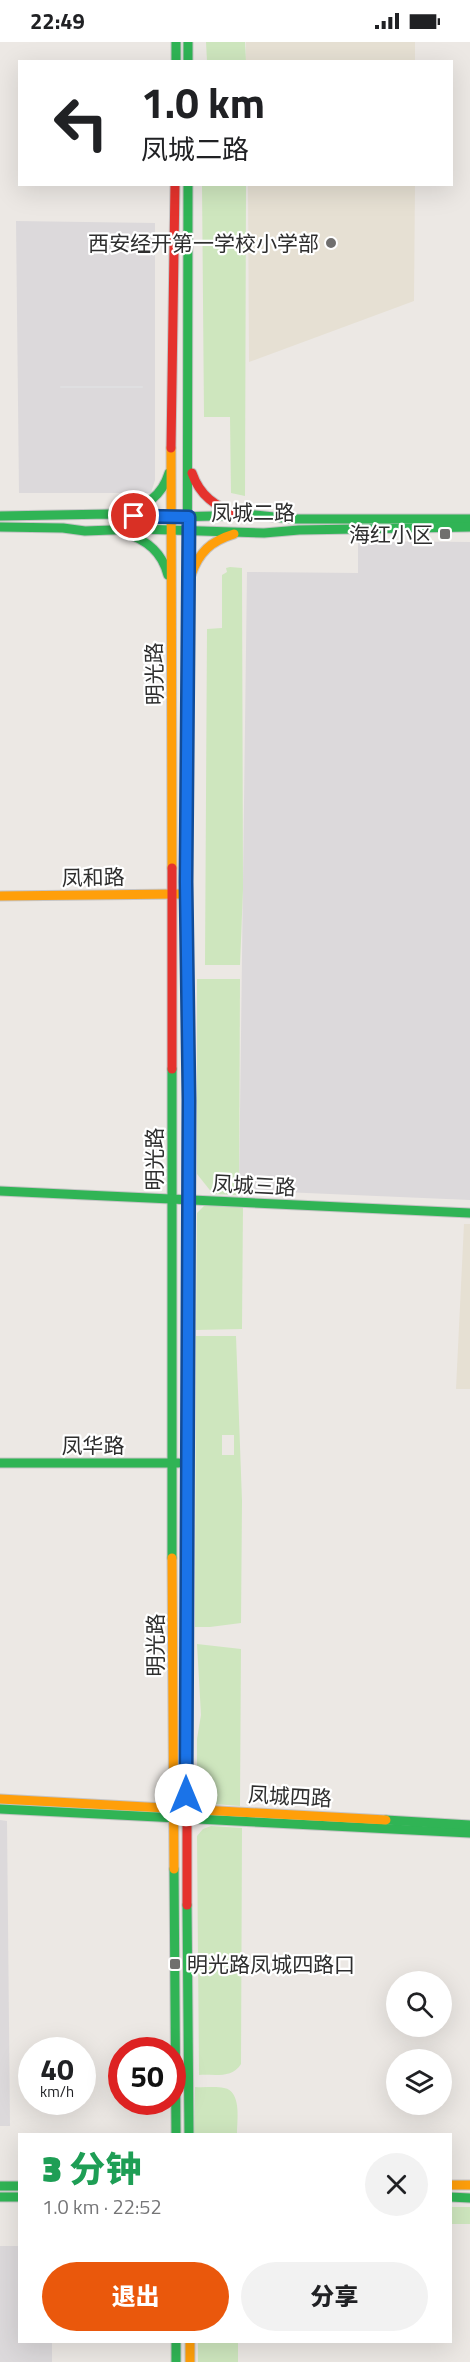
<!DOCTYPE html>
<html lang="zh">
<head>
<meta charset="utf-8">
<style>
	body { margin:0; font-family:"Titillium Web","Noto Sans SC",sans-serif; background:#f2f2f2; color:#202124; height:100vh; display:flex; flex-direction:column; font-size:22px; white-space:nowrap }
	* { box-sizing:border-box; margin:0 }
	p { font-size:20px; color:#757577 }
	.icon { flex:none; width:33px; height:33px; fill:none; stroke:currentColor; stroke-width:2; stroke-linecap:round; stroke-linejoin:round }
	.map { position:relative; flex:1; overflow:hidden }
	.drawer { position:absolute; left:18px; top:2091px; width:434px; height:210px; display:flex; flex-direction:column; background:#fff; border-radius:0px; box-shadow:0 6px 24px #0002 }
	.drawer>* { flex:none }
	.banner { position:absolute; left:18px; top:18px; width:435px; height:126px; border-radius:0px; box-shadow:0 6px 24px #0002; background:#fff; color:#202124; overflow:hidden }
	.fabs { position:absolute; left:386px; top:1929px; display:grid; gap:12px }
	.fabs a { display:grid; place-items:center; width:66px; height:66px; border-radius:50%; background:#fff; box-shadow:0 6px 24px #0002; font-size:30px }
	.speed { position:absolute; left:18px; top:1995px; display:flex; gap:12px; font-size:30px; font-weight:700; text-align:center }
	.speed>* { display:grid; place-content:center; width:78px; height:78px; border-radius:50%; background:#fff; box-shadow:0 6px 24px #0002; line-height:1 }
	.speed small { font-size:15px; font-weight:400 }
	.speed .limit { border:9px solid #d22; background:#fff; color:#111 }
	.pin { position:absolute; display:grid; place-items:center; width:51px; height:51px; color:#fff; margin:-26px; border:3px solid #fff; border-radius:50%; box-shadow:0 2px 6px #0007 }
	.me { position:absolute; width:66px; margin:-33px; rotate:0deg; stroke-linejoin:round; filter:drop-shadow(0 0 4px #0008) }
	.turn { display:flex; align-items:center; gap:21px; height:126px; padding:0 24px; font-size:27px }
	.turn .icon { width:78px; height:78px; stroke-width:2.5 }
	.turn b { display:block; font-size:42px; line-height:51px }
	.round { display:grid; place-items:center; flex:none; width:63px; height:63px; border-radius:32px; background:#f2f2f2 }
	.summary { display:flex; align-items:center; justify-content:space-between; height:102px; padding:0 24px }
	h1 { font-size:36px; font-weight:800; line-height:45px; color:#1e9e55 }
	.cta { display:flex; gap:12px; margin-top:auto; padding:12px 24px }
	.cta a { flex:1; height:69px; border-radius:36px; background:#ea580c; color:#fff; font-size:24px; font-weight:800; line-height:69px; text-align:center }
	.cta a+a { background:#f2f2f2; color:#202124 }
	.status { display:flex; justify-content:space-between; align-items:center; height:42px; padding:0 30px; background:#fff; direction:ltr }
	.status svg { height:16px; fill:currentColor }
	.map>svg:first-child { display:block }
	.industrial { fill:#dcd9db }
	.education { fill:#e6e0d3 }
	.green { fill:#cee6be; fill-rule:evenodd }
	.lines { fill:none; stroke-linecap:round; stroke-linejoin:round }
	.fast-casing { stroke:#c5c4c5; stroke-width:11 }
	.slow-casing { stroke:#c5c4c5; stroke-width:11 }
	.jam-casing { stroke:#c5c4c5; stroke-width:11 }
	.fast { stroke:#30b455; stroke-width:9 }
	.slow { stroke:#ff9f0a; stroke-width:9 }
	.jam { stroke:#e5322d; stroke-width:9 }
	.rail { stroke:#dfdfe1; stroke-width:2 }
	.route-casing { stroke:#114b97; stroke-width:15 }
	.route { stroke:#1a73e8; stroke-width:10 }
	.poi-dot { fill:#706f6e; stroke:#fff; stroke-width:2 }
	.labels { text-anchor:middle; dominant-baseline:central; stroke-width:4.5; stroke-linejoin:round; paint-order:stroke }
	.poi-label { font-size:21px; fill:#2e2e2e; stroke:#fff; text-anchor:end }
	.street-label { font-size:21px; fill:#2e2e2e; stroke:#fff }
</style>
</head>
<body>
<div class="status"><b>22:49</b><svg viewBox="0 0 49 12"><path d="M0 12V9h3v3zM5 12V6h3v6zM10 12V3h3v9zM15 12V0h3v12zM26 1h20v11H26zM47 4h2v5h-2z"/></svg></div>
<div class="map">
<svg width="470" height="2320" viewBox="0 0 470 2320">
	<rect width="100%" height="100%" fill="#ece8e4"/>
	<g class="industrial">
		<polygon points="16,179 155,181 155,438 151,451 19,451"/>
		<polygon points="358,499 470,500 470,1158 239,1148 247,530 358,531"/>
		<polygon points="0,1778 7,1779 10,2084 0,2084"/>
		<polygon points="0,2204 19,2204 20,2300 52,2300 52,2320 0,2320"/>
	</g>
	<g class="education">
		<rect x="246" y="0" width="169" height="19"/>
		<polygon points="248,143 415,143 414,259 249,320"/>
		<polygon points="464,1182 470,1182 470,1347 456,1347"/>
	</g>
	<g class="green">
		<polygon points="206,0 245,0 246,19 207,19"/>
		<polygon points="202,143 246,143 245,454 231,451 230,375 204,375"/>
		<polygon points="230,525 242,526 243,847 240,923 205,923 207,587 222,586 222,533 227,530 226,526"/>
		<polygon points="197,937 240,937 239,1153 213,1152 197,1132"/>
		<polygon points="206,1162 243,1163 242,1287 196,1288 197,1171"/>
		<path d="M196,1294h40l6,165 -1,122 -31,4h-15zM222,1393h12v20h-12z"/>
		<polygon points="197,1602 241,1607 240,1764 214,1762 200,1756 197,1732 197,1697 201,1673"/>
		<path d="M211,1784l31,2 -1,236c-9,15 -27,10 -42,11l-2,-239 6,-7z"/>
		<path d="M195,2045c9,1 20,-1 29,1 18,3 13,33 13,46h-43z"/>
		<rect x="450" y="2165" width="20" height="17"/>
		<rect x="198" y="2300" width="40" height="20"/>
	</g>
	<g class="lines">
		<g class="fast-casing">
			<g id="fast">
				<polyline points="176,0 176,20"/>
				<polyline points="188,0 188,20"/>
				<path d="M124,470c22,-6 38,-16 45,-39"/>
				<polyline points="0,474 110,472 172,475 255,473 293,477 470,477"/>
				<polyline points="0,485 63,486 85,489 139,487 264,491 299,488 470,485"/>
				<path d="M125,491c22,7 37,19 43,42"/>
				<polyline points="187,720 188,142"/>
				<polyline points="186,868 189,1036 187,1551"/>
				<polyline points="172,1027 172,1516"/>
				<polyline points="0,1149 470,1171"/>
				<polyline points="0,1421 178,1421"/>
				<polyline points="0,1767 470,1791"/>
				<polyline points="386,1778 470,1783"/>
				<polyline points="174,1827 176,2092"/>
				<polyline points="187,1863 189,2092"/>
				<polyline points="0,2144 20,2144"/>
				<polyline points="0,2155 20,2155"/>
				<polyline points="450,2155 470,2156"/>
				<polyline points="176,2300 176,2320"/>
			</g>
		</g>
		<g class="slow-casing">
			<g id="slow">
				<polyline points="171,406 172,826"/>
				<path d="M191,533c8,-23 20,-34 43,-41"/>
				<polyline points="0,854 178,852"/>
				<polyline points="172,1516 174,1827"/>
				<polyline points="0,1757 386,1778"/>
				<polyline points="450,2143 470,2143"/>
				<polyline points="190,2300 190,2320"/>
			</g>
		</g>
		<g class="jam-casing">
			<g id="jam">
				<polyline points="171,406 175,142"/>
				<path d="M192,431c8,23 23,33 45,41"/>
				<polyline points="172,826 172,1027"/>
				<polyline points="186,868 187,720"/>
				<polyline points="187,1551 187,1863"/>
			</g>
		</g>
		<use href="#fast" class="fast"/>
		<use href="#slow" class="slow"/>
		<use href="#jam" class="jam"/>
		<polyline class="rail" points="61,345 142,345"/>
	</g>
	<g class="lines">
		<g class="route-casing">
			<polyline id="route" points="134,474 189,475 186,840 189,1058 186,1753"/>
		</g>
		<use href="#route" class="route"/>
	</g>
	<g class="poi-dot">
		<circle cx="331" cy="201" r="6"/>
		<rect x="439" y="486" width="12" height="12" rx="3"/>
		<rect x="169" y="1916" width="12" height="12" rx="3"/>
	</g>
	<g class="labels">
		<g class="poi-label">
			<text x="319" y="201">西安经开第一学校小学部</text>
			<text x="433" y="492">海红小区</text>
			<text x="187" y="1922" text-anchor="start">明光路凤城四路口</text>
		</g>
		<g class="street-label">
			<text x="253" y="470">凤城二路</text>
			<text transform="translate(154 632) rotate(-91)">明光路</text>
			<text transform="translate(93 835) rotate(-1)">凤和路</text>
			<text transform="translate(154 1117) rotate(-90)">明光路</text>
			<text transform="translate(254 1143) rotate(3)">凤城三路</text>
			<text x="93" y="1403">凤华路</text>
			<text transform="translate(155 1603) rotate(-90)">明光路</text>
			<text transform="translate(290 1754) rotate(3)">凤城四路</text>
		</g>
	</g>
</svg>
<div class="fabs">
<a><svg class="icon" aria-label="search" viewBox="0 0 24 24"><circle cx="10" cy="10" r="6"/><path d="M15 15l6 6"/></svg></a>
<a><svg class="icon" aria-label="layers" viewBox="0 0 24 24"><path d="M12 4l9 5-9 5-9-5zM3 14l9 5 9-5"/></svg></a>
</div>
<div class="speed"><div>40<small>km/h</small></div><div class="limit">50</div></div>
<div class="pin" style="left:134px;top:474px;background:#d93025"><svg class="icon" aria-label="arrive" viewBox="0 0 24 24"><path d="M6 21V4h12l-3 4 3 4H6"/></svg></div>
<svg class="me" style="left:186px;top:1753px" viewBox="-20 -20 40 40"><circle r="19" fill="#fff"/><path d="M0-13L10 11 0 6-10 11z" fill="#1a73e8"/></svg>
<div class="banner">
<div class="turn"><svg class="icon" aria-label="left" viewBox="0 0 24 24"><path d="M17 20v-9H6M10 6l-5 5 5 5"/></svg><div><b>1.0 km</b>凤城二路</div></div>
</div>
<section class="drawer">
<div class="summary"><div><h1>3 分钟</h1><p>1.0 km · 22:52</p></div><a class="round"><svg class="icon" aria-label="close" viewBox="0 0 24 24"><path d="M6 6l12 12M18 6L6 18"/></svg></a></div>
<div class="cta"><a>退出</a><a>分享</a></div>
</section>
</div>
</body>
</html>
